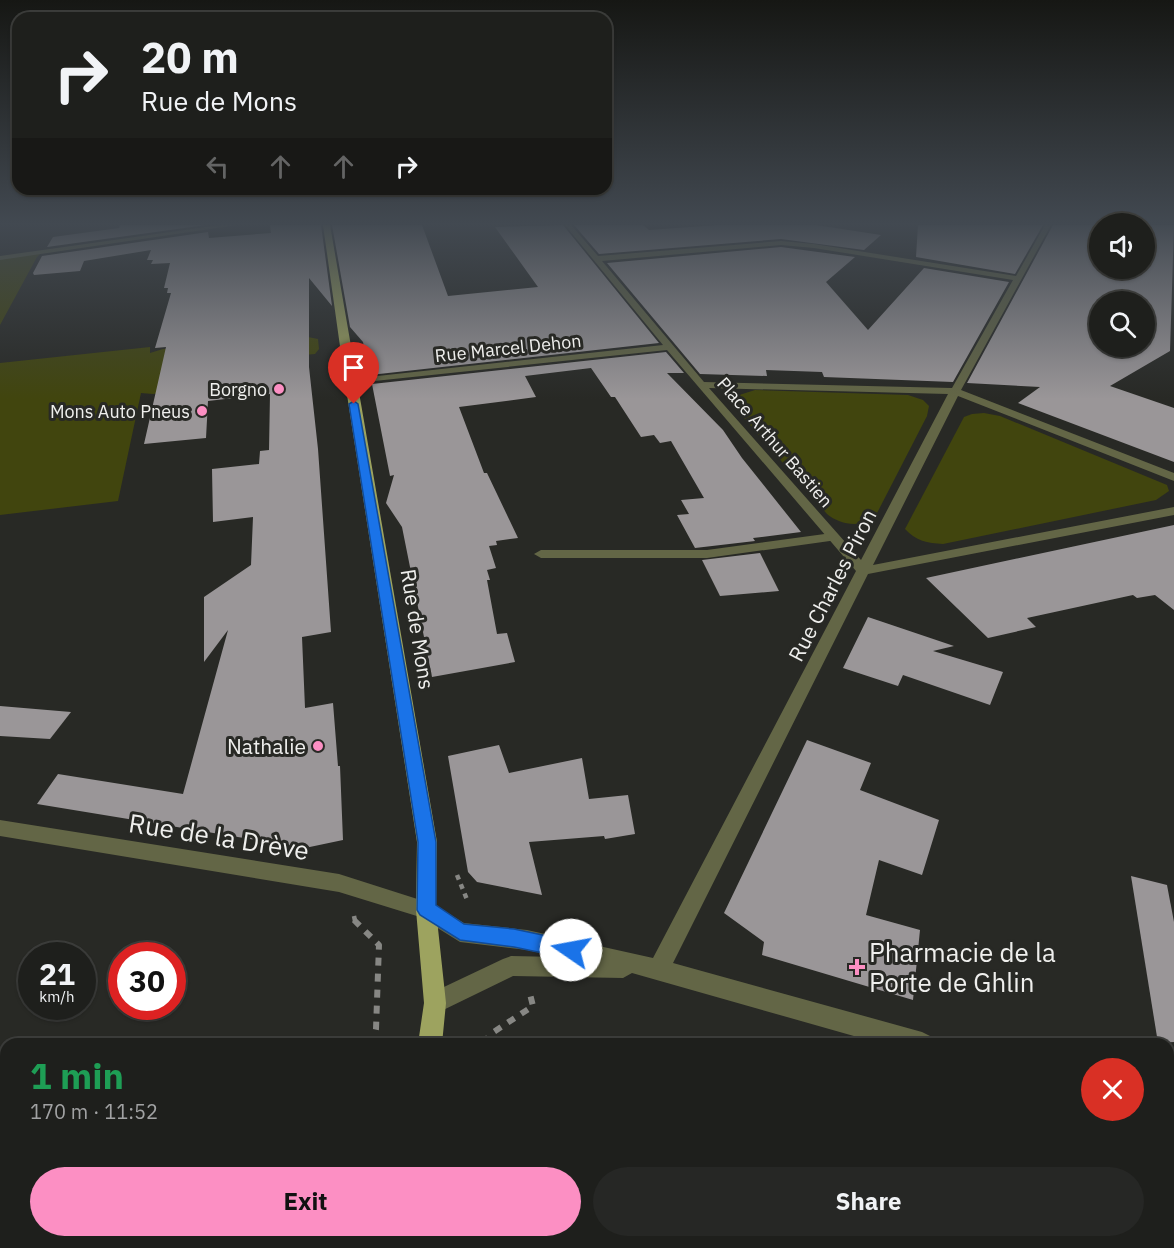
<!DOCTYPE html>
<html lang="en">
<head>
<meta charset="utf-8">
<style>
	body { margin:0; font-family:"IBM Plex Sans",sans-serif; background:#262725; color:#f1f3f6; height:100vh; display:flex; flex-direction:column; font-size:22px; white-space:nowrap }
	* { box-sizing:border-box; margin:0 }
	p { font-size:20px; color:#a1a2a3 }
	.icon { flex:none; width:33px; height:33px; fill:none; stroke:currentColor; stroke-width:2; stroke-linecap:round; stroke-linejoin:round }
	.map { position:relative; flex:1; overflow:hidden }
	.side { position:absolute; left:0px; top:1038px; width:1174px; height:210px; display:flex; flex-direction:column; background:#1e1f1c; border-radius:18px 18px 0 0; box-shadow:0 2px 4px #0004,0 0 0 2px #3c3d3b }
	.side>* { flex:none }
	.guide { position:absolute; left:12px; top:12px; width:600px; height:183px; border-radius:18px; box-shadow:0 2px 4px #0004,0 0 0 2px #3c3d3b; background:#1e1f1c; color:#f1f3f6; overflow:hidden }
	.tools { position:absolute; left:1089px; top:213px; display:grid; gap:12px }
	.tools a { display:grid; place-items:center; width:66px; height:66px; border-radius:50%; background:#1e1f1c; box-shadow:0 2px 4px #0004,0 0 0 2px #3c3d3b; font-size:30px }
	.speed { position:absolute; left:18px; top:942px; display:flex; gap:12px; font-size:30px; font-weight:700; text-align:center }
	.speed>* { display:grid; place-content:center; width:78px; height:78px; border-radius:50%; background:#1e1f1c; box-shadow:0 2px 4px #0004,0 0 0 2px #3c3d3b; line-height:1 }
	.speed small { font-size:15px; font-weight:400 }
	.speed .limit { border:9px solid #d22; background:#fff; color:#111 }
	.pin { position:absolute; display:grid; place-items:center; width:51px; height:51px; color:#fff; margin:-62px -26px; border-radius:50% 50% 50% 0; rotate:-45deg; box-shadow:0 0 6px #0007 }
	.pin .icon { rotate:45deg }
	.me { position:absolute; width:66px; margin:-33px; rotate:282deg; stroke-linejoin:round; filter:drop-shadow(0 0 4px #0008) }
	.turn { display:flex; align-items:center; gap:21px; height:126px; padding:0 30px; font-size:27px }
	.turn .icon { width:78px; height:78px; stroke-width:2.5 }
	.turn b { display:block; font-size:42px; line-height:51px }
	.lanes { display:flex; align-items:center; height:57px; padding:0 30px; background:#0003; justify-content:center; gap:30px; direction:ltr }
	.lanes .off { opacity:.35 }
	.round { display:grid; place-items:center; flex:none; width:63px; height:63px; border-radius:32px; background:#262725 }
	.headline { display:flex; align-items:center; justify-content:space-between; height:102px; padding:0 30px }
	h1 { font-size:36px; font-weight:700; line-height:45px; color:#1e9e55 }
	.action { display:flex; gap:12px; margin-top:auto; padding:12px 30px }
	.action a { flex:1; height:69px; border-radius:36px; background:#fc8fc3; color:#111; font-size:24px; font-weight:700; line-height:69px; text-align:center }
	.action a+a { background:#262725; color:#f1f3f6 }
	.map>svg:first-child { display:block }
	.green { fill:#41450e }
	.building { fill:#9a9698; fill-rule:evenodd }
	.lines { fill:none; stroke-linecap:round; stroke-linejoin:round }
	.path-far1 { stroke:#878784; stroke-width:4.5; stroke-dasharray:5 5; stroke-linecap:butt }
	.path { stroke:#878784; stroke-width:6; stroke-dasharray:8 8; stroke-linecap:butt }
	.lane { fill:#636646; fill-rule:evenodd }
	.street { fill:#636646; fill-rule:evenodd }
	.primary { fill:#9da35f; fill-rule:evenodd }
	.route { fill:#1a73e8; stroke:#114b97; stroke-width:1.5 }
	.poi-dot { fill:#fc8fc3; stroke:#282925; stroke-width:2 }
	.labels { text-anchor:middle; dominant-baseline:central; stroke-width:6; stroke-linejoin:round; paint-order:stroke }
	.far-street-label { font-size:18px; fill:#efefed; stroke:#282925 }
	.far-poi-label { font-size:18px; fill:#efefed; stroke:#282925; text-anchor:end }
	.street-label { font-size:21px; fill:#efefed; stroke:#282925 }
	.poi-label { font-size:21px; fill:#efefed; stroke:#282925; text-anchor:end }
	.near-street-label { font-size:26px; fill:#efefed; stroke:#282925 }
	.near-poi-label { font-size:26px; fill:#efefed; stroke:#282925; text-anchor:start }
</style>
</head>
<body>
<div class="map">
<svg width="1174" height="1248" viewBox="0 0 1174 1248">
	<rect width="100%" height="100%" fill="#282925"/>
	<g class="green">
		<polygon points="41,253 37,257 0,325 0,258"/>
		<polygon points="308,337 318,339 319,349 315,354 216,363 189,390 153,394 141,393 118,501 0,515 0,363 150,347 150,353 163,349"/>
		<path d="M755,390l153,5 15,5 6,6 -2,10 -52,101c-14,11 -35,8 -48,-3l-95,-110 1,-7z"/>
		<path d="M984,413l16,3 167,69 2,6 -13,9 -213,44c-16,-1 -27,-3 -38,-15l59,-112 8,-3z"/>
	</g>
	<g class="building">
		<polygon points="120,225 206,225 47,247 53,237 119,228"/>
		<polygon points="270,225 321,225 332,306 309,278 309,367 318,449 331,632 302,637 305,708 333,703 338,766 340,766 343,840 305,848 37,804 58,774 183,794 228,630 204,662 204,597 251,565 253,517 213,522 212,469 259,464 260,451 269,450 270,394 208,401 206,438 144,444 166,347 155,348 171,293 167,293 168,288 164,288 170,263 151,264 153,260 147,260 151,250 84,261 80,271 34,275 33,273 42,256 208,232 209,238 271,233"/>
		<polygon points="332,225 422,225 448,296 538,287 495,227 563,225 659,343 370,375 363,342 350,327"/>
		<polygon points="574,225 643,225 649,230 717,225 816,225 881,235 864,250 781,239 599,254"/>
		<polygon points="918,225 1043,225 1015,274 916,257"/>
		<path d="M1053,225h47v43h44v-43h30l-4,126 -60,35 64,22v54l-156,-59 22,-16 -73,-4zM1100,302h44v44h-44z"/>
		<polygon points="781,247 855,257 826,282 868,330 924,268 1009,282 953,382 824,377 822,372 766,370 767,376 700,374 607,263"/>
		<polygon points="666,352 684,373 667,373 723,430 742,458 801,532 753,538 755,541 695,548 677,515 689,514 681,500 704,498 671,441 660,443 654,435 641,437 615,397 611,397 591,368 525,376 536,397 459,407 484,473 487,473 518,538 496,541 497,545 489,546 496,568 487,570 490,580 487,580 497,634 507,633 515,662 432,677 402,527 386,503 394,475 390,476 372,384"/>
		<polygon points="1174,525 1174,610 1155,595 1137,598 1133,595 1027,618 1036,627 988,638 926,578"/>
		<polygon points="760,553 779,591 720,596 702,560"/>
		<polygon points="868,617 954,646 933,651 1003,672 990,705 903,675 898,686 843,668"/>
		<polygon points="0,706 71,712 50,739 0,736"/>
		<polygon points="807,740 871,763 860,790 939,820 922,875 879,860 866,915 920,930 913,1000 762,955 764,942 724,913"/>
		<polygon points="499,745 509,773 582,758 589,799 628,795 635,834 605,839 604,836 529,842 542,895 477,882 468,872 448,756"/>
		<polygon points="1131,876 1167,885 1174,922 1174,1042 1158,1043"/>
	</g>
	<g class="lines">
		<g class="path-far1">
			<polyline points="457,875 468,902"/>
			<polyline points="354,916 355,921"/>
		</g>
		<g class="path">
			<polyline points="354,920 379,945 376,1029 373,1044"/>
			<polyline points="486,1044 489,1035 533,1006 530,994"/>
			<polyline points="331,1248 333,1242"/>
			<polyline points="460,1248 461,1242"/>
		</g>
		<polygon class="lane" points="832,533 837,534 839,537 837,540 707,558 541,558 534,554 541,550 707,550"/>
		<g class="street">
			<polygon points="220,225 237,225 0,260 0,256"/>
			<path d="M565,225h6l27,31 183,-15 33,3 202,32 29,-51h6l-90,165 213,83v8l-216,-85 -85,169 301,-58v8l-306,59 -195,389 249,69 8,4 4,8h-52l-250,-71 -9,5 -110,-2 -78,38 -8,-3 -3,-8 3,-8 76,-36 8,-3 47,1 -31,-7 -67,-8 -40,-25 -81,-25 -339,-56v-16l339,54 94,30 31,19 63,7 126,28 203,-387 -189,-221 -321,34v-4l4,-1 313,-34zM781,245l33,3 199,32 -61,108 -248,-6 -102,-121zM709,388l239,6 -87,166z"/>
			<polygon points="1168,1104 1174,1105 1174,1129 1168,1128"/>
		</g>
		<g class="primary">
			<polygon points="323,225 330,225 437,842 436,910 446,1003 442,1044 418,1044 424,1003 416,910 417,842 345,382"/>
			<polygon points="390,1242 418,1242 417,1248 389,1248"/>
		</g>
	</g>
	<linearGradient id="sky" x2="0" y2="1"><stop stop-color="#161714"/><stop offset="0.56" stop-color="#424951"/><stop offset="1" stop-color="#424951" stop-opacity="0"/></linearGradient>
	<rect width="1174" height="399" fill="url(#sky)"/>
	<polygon class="route" points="354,401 358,404 436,842 436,905 464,924 514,929 571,941 578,943 581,950 578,956 571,959 514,947 460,940 420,915 417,910 418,842 349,404"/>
	<g class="poi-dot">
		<circle cx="279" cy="389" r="6"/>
		<circle cx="202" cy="411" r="6"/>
		<circle cx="318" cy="746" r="6"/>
		<path d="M854 958h6v6h6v6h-6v6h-6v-6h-6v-6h6z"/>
	</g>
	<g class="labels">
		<g class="far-street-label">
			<text transform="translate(508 348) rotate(-6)">Rue Marcel Dehon</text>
			<text transform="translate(775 442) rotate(49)">Place Arthur Bastien</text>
		</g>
		<g class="far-poi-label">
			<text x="267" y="389">Borgno</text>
			<text x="190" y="411">Mons Auto Pneus</text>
		</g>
		<g class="street-label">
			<text transform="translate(832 585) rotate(-63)">Rue Charles Piron</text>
			<text transform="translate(418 629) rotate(81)">Rue de Mons</text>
		</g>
		<g class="poi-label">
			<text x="306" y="746">Nathalie</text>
		</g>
		<g class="near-street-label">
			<text transform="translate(219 836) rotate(9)">Rue de la Drève</text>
		</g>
		<g class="near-poi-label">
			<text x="869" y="952">Pharmacie de la<tspan x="869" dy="30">Porte de Ghlin</tspan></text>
		</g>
	</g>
</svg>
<div class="tools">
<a><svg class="icon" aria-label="sound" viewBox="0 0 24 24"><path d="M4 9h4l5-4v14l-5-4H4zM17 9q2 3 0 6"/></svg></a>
<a><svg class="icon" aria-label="search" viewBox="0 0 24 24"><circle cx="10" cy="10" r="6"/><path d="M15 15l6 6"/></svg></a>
</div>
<div class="speed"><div>21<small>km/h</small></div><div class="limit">30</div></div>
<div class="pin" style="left:354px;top:404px;background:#d93025"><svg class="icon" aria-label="arrive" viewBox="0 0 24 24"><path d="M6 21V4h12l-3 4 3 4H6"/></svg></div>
<svg class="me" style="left:571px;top:950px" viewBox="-20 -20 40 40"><circle r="19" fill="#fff"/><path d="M0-13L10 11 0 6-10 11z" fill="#1a73e8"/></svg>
<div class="guide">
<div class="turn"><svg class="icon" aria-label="right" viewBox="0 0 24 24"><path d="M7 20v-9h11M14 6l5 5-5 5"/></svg><div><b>20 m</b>Rue de Mons</div></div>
<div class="lanes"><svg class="icon off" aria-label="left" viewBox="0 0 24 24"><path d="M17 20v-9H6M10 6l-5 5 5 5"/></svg><svg class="icon off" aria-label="ahead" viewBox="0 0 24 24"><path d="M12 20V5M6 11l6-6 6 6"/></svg><svg class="icon off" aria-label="ahead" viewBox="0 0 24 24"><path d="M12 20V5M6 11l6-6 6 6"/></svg><svg class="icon" aria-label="right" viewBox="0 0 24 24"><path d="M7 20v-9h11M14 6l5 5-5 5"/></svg></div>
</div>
<section class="side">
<div class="headline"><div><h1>1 min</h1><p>170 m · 11:52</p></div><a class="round" style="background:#d93025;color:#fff"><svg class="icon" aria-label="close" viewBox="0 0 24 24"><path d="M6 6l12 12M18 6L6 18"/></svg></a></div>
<div class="action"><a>Exit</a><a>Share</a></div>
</section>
</div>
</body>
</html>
